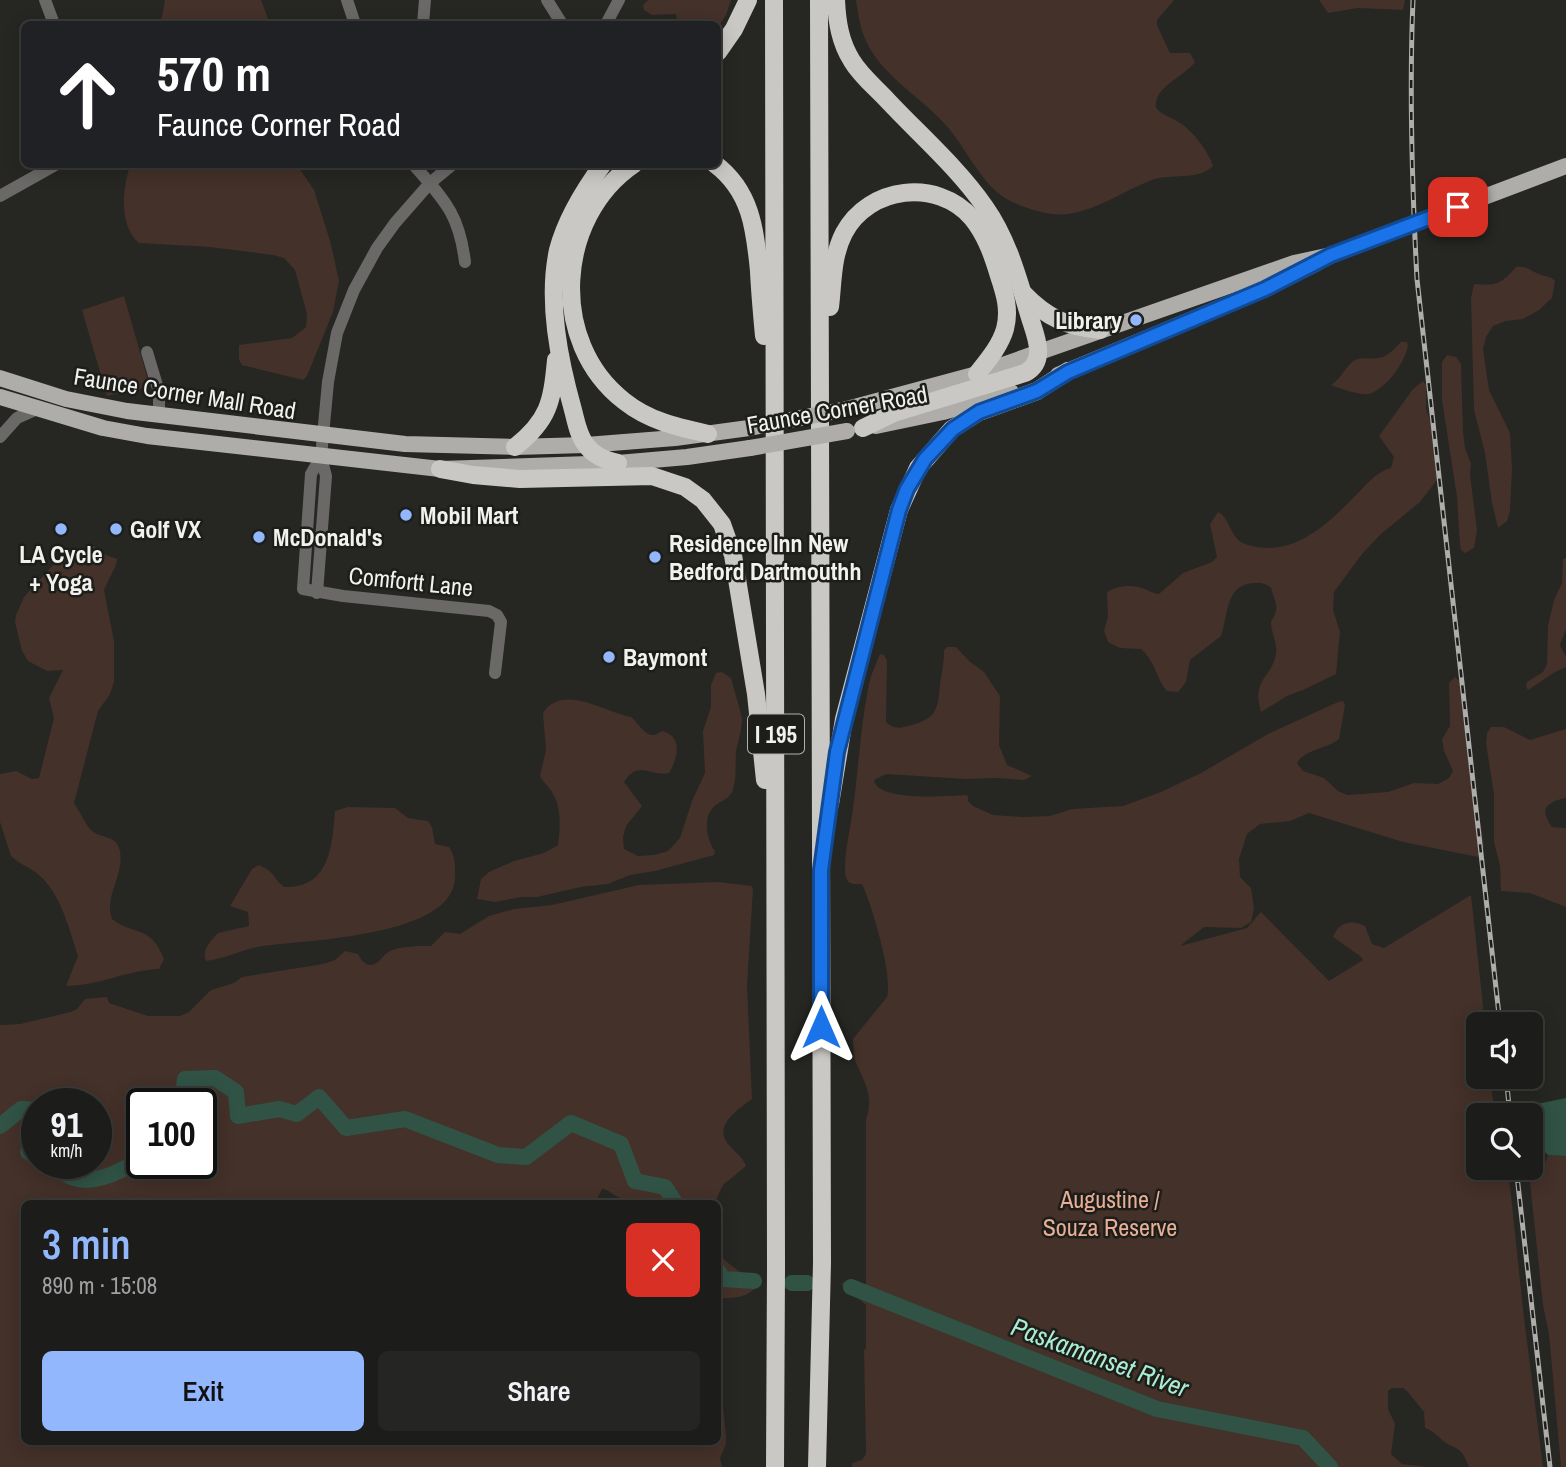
<!DOCTYPE html>
<html lang="en">
<head>
<meta charset="utf-8">
<style>
	body { margin:0; font-family:"Archivo Narrow",sans-serif; background:#252523; color:#f1f3f6; height:100vh; display:flex; flex-direction:column; font-size:26px; white-space:nowrap }
	* { box-sizing:border-box; margin:0 }
	p { font-size:23px; color:#a0a1a2 }
	.icon { flex:none; width:38px; height:38px; fill:none; stroke:currentColor; stroke-width:2; stroke-linecap:round; stroke-linejoin:round }
	.map { position:relative; flex:1; overflow:hidden }
	.details { position:absolute; left:21px; top:1200px; width:700px; height:245px; display:flex; flex-direction:column; background:#1c1c1a; border-radius:10px; box-shadow:0 4px 18px #0003,0 0 0 2px #3a3a39 }
	.details>* { flex:none }
	.guide { position:absolute; left:21px; top:21px; width:700px; height:147px; border-radius:10px; box-shadow:0 4px 18px #0003,0 0 0 2px #3a3a39; background:#202124; color:#fff; overflow:hidden }
	.controls { position:absolute; left:1466px; top:1012px; display:grid; gap:14px }
	.controls a { display:grid; place-items:center; width:77px; height:77px; border-radius:10px; background:#1c1c1a; box-shadow:0 4px 18px #0003,0 0 0 2px #3a3a39; font-size:35px }
	.speed { position:absolute; left:21px; top:1088px; display:flex; gap:14px; font-size:35px; font-weight:700; text-align:center }
	.speed>* { display:grid; place-content:center; width:91px; height:91px; border-radius:50%; background:#1c1c1a; box-shadow:0 4px 18px #0003,0 0 0 2px #3a3a39; line-height:1 }
	.speed small { font-size:18px; font-weight:400 }
	.speed .limit { border:4px solid #111; border-radius:10px; background:#fff; color:#111 }
	.pin { position:absolute; display:grid; place-items:center; width:60px; height:60px; color:#fff; margin:-30px; border-radius:14px; box-shadow:0 4px 10px #0006 }
	.me { position:absolute; width:77px; margin:-38px; rotate:0deg; stroke-linejoin:round; filter:drop-shadow(0 0 5px #0008) }
	.turn { display:flex; align-items:center; gap:24px; height:147px; padding:0 21px; font-size:32px }
	.turn .icon { width:91px; height:91px; stroke-width:2.5 }
	.turn b { display:block; font-size:49px; line-height:60px }
	.round { display:grid; place-items:center; flex:none; width:74px; height:74px; border-radius:10px; background:#252523 }
	.overview { display:flex; align-items:center; justify-content:space-between; height:119px; padding:0 21px }
	h1 { font-size:42px; font-weight:600; line-height:52px; color:#92b7fd }
	.primary-button { display:flex; gap:14px; margin-top:auto; padding:14px 21px }
	.primary-button a { flex:1; height:80px; border-radius:10px; background:#92b7fd; color:#111; font-size:28px; font-weight:600; line-height:80px; text-align:center }
	.primary-button a+a { background:#252523; color:#f1f3f6 }
	.map>svg:first-child { display:block }
	.green { fill:#443129; fill-rule:evenodd }
	.water { fill:#305346 }
	.lines { fill:none; stroke-linecap:round; stroke-linejoin:round }
	.river { stroke:#305346; stroke-width:16 }
	.minor { stroke:#6a6968; stroke-width:12 }
	.major { stroke:#afadaa; stroke-width:16 }
	.highway { stroke:#cac8c4; stroke-width:18 }
	.rail-casing { stroke:#adadab; stroke-width:5 }
	.rail { stroke:#1d1d19; stroke-width:2.5; stroke-dasharray:8; stroke-linecap:butt }
	.major-bridge { stroke:#afadaa; stroke-width:16 }
	.route-casing { stroke:#114b97; stroke-width:18 }
	.route { stroke:#1a73e8; stroke-width:12 }
	.poi-dot { fill:#92b7fd; stroke:#1d1d19; stroke-width:2.5 }
	.labels { text-anchor:middle; dominant-baseline:central; stroke-width:5; stroke-linejoin:round; paint-order:stroke }
	.shield { fill:#1d1d19; stroke:#b1b1af; stroke-width:2 }
	.shield-label { font-size:23px; font-weight:bold; fill:#f1f1ef }
	.poi-label { font-size:24px; font-weight:bold; fill:#f1f1ef; stroke:#1d1d19; text-anchor:start }
	.street-label { font-size:24px; fill:#f1f1ef; stroke:#1d1d19 }
	.park-label { font-size:24px; fill:#e8af96; stroke:#1d1d19 }
	.water-label { font-size:26px; font-style:italic; fill:#aaedd4; stroke:#1d1d19 }
</style>
</head>
<body>
<div class="map">
<svg width="1566" height="1467" viewBox="0 0 1566 1467">
	<rect width="100%" height="100%" fill="#262623"/>
	<g class="green">
		<polygon points="165,0 261,0 270,24 157,24 162,17"/>
		<polygon points="648,0 731,0 726,15 718,27 718,24 671,24 677,18 676,14 652,15 644,10 643,5"/>
		<path d="M856,0h318l-17,20v5l13,28h20l5,9c-11,15 -42,25 -39,46 6,7 12,8 19,12 16,8 33,30 38,46 -14,15 -43,7 -61,14 -32,12 -65,38 -100,34 -14,-2 -38,-9 -50,-18 -22,-16 -35,-45 -52,-66 -25,-31 -67,-52 -84,-89 -6,-13 -8,-27 -10,-41z"/>
		<polygon points="1319,0 1405,0 1403,10 1358,8 1328,13"/>
		<path d="M130,165h167l17,25 17,54 8,37 -6,31 -26,64 -4,4 -61,-15 -3,-5v-15l53,-7 14,-11 1,-13 -12,-44 -11,-12 -11,-3 -63,-8 -71,-4c-21,-18 -16,-55 -9,-78z"/>
		<path d="M1516,267c12,-1 13,3 23,7 7,3 10,1 16,7l-3,17 -13,12 -16,9 -17,2 -13,5 -7,11 -3,12 6,41 21,43 2,35 -2,43 -3,10 -9,7 -6,-25 -7,-50 -11,-43 -3,-112 3,-14c23,2 27,0 42,-17z"/>
		<polygon points="124,296 150,387 107,396 82,310"/>
		<path d="M1401,342h6l1,4c-4,18 -21,42 -39,48 -6,2 -32,-6 -38,-9 12,-8 14,-19 24,-25 7,-4 15,0 23,-2 10,-1 16,-9 23,-16z"/>
		<polygon points="1447,355 1456,357 1461,364 1463,431 1465,448 1471,464 1470,475 1477,530 1474,548 1465,553 1461,550 1460,545 1457,497 1442,400 1442,362"/>
		<path d="M1423,381l3,4v24l11,30 2,31 -2,10 -17,22 -39,32 -19,20 -28,38 -1,18 7,22 -4,42 -33,16 -16,6 -26,16c-10,-34 11,-34 15,-58 2,-9 -5,-22 -5,-32 9,-16 5,-16 0,-34 -6,-5 -9,-5 -16,-5 -30,0 -27,34 -34,53l-31,24 -4,22 -8,10 -11,-1c-11,-13 -12,-30 -26,-42l-21,-1 -12,-6 -4,-11 4,-15 -1,-24c9,-6 25,-8 35,-4 6,2 10,5 17,6l24,-21 29,-11 5,-5 -7,-33 8,-12c12,5 12,27 27,32 46,16 82,-19 112,-50 11,-11 19,-22 34,-26l3,-11 -15,-21 34,-47z"/>
		<path d="M92,545l14,10 11,4 -1,6 -12,25 10,51v41l-4,12 -12,17 -24,92c5,7 12,23 18,28 9,7 24,5 27,17 8,25 -16,47 -7,71 24,18 38,5 52,40l-5,10c-31,1 -61,17 -93,17l12,-30c-9,-27 -17,-62 -39,-81 -9,-8 -20,-11 -28,-19l-11,-34v-48l16,-3 16,8 7,-1 15,-60 -5,-20 14,-28 -16,1 -19,-10 -6,-10 -7,-29 1,-7 8,-18 31,-34z"/>
		<polygon points="1566,558 1566,629 1560,645 1566,657 1566,667 1555,672 1528,690 1526,687 1527,682 1543,672 1547,664 1548,626 1554,600 1562,583 1563,559"/>
		<path d="M947,647h9l13,14 15,11 16,24 -1,49 8,20 25,11 -8,4 -28,-2 -30,1 -80,-5 -12,6c3,22 73,16 91,15l3,1v5l5,5 20,9 30,2 27,-1 22,-7 51,-3 38,-14 40,-19 67,-39 70,-32 5,-1 2,4 -6,34c-12,10 -34,10 -42,24l6,8 21,7 14,13 9,4 41,-3 26,-9 24,1 11,-6 4,-7 -9,-20 -2,-12 8,-13 -1,-43 6,-6 6,5 2,33 9,44 1,36 8,30 3,22 -6,10 -75,-15 -94,-29 -19,8 -30,3 -13,10 -8,25 1,18 11,11 3,20 -3,14 -10,6 -37,-1 -24,19 67,-18 14,-16 68,69 34,-21 -3,-4 -27,-19c5,-15 19,-18 32,-11l7,18 12,4 87,-53 14,129h-6v52h11l5,39h-16v52h29l16,151 19,149h-74c-9,-25 -16,-16 -29,-29 -6,-5 -7,-7 -15,-10l-1,-16 -17,-21 -4,-3h-11l-4,3v18l7,15 -4,30 11,10 25,3h-575v-4l10,-3 4,-6 -2,-104 2,-2v-43l-25,-21 5,-3 15,7 5,-1v-168c8,-21 -1,-37 -10,-56 -3,-8 -2,-16 -3,-24l34,-42c6,-22 -15,-91 -25,-113 -5,0 -12,1 -15,-4 -5,-9 1,-42 3,-52 8,-46 9,-93 18,-139 2,-12 7,-23 12,-35l4,1 3,6 -1,61c9,8 15,6 26,3 25,-7 26,-17 28,-41 2,-12 4,-22 4,-34z"/>
		<path d="M722,672l9,6c2,8 10,34 11,41 0,10 -4,23 -6,32 -1,13 1,26 -3,38 -3,12 -16,12 -22,21 -8,11 -3,32 4,41l-1,4 -59,16 -25,4 -22,9 -27,3 -44,10h-16l-26,5 -18,-3 4,-20 8,-7 25,-11 30,-8 14,-8c2,-16 4,-36 -5,-51 -3,-7 -10,-11 -13,-18l6,-26 -3,-37c20,-30 61,-1 88,4 10,8 16,26 31,14 21,5 16,27 7,42 -19,4 -30,-14 -45,9l18,24 -16,20 -3,11 1,12 14,7 16,-1 14,-4 12,-13 12,-37 13,-28 -2,-42 8,-24v-22l5,-12z"/>
		<path d="M1491,727h13l26,13 36,-11v69c-20,4 -27,11 -14,29l14,1v79l-36,-14 -29,-2 -1,-25 -6,-24v-47l-8,-52 1,-10z"/>
		<path d="M348,807l47,1 13,10 20,3 4,6 3,17 14,3c7,11 6,18 6,30 0,60 -150,63 -192,69 -20,3 -37,13 -57,15 -5,-10 5,-21 12,-28l31,-7 -1,-14 -18,-6 22,-37 7,-4c17,8 14,13 25,22 46,1 48,-40 51,-76z"/>
		<path d="M718,882l34,4 1,3 -6,96 5,114c-13,10 -39,26 -24,45 6,7 15,13 18,22l-23,19 -9,19h-67c-9,-7 -19,-2 -29,-7 -7,-3 -8,-7 -16,-8l-4,8 3,7h-577v238h694v-67l4,21 4,39v9l-6,14 2,9h-722v-442l20,-1 51,-12 6,-3 8,-10 22,-2 2,6 39,13h32l9,-4 22,-22 23,-7 8,-6 81,-13 12,-4 10,-9 13,3c3,5 6,11 13,11 8,0 12,-11 19,-14 11,-5 28,-5 41,-5l14,-14 15,2 29,-18 25,-7 38,-4 87,-20zM37,1104h59v60h-59zM142,1104h59v60h-59z"/>
		<polygon points="1548,1155 1566,1156 1566,1467 1561,1467 1549,1334 1543,1305 1529,1173 1532,1165 1545,1163"/>
		<path d="M718,1251c9,16 28,21 38,36 -10,12 -24,11 -38,11z"/>
	</g>
	<path class="water" d="M1566,1098v58l-18,-1c-16,-16 -17,-19 -17,-40h-5v-4l6,-6z"/>
	<g class="lines">
		<g class="river">
			<polyline points="182,1104 185,1079 215,1078 236,1092 238,1116 279,1109 297,1114 319,1097 346,1128 405,1119 498,1155 526,1157 571,1123 621,1144 635,1181 665,1187 676,1204"/>
			<polyline points="0,1126 21,1109 37,1110"/>
			<polyline points="37,1137 31,1139 28,1152 37,1157"/>
			<path d="M49,1164c8,4 16,11 25,14 20,7 56,-8 68,-24"/>
			<polyline points="718,1271 723,1279 754,1281"/>
			<polyline points="792,1283 807,1283"/>
			<polyline points="851,1287 1157,1409 1303,1438 1330,1467"/>
		</g>
		<g class="minor">
			<polyline points="45,0 54,24"/>
			<polyline points="347,0 355,24"/>
			<polyline points="547,0 562,24"/>
			<polyline points="423,24 425,0"/>
			<polyline points="606,24 619,0"/>
			<path d="M413,164c31,36 46,49 52,98"/>
			<polyline points="0,196 57,164"/>
			<polyline points="147,352 159,392 159,416"/>
			<polyline points="0,437 17,418 37,409"/>
			<polyline points="321,457 311,474 303,589 343,596 489,611 497,615 501,622 495,673"/>
			<polyline points="317,593 326,476 321,457 328,382 337,333 354,290 377,248 395,223 430,183 453,164"/>
		</g>
		<g class="major">
			<polyline points="1058,375 1265,289 1317,263"/>
			<polyline points="0,378 66,399 127,411 405,444 515,447 586,445 675,438 749,428"/>
			<polyline points="0,397 103,428 147,436 440,469 618,463 687,457 750,448"/>
			<polyline points="847,409 977,374 1294,263 1331,255 1566,166"/>
			<polyline points="876,426 943,412 1011,392"/>
		</g>
		<g class="highway">
			<polyline points="774,0 776,1267 775,1467"/>
			<path d="M836,0c1,22 4,42 16,61 9,15 24,27 36,40 32,34 70,67 97,106 24,34 34,75 46,114 6,18 15,41 -6,52l-131,40 -31,15"/>
			<polyline points="718,52 734,29 748,0"/>
			<path d="M603,164c-19,26 -37,55 -45,86 -11,51 1,110 15,160 3,11 5,25 13,35 8,11 19,15 32,18"/>
			<path d="M634,164c-78,53 -86,178 -10,237 25,20 53,26 84,33"/>
			<path d="M715,164c36,27 40,65 44,107 1,22 3,43 5,65"/>
			<path d="M1024,294c23,24 44,33 76,36"/>
			<path d="M830,307c3,-25 2,-51 14,-74 25,-47 93,-55 128,-15 14,17 21,38 27,58 6,18 11,34 6,53 -5,17 -17,31 -28,45"/>
			<path d="M515,447c34,-27 37,-45 41,-87"/>
			<polyline points="440,469 473,475 520,479 652,476 685,487 703,500 722,524 733,555 756,694 765,780"/>
			<polyline points="830,804 844,719 899,510 918,468 952,429 979,412 1037,391 1068,371"/>
			<polyline points="817,1467 822,1263 819,0"/>
		</g>
		<g class="rail-casing">
			<g id="rail">
				<path d="M1413,0c-4,93 -1,186 4,279l83,745"/>
				<polyline points="1506,1076 1510,1115"/>
				<polyline points="1516,1167 1550,1467"/>
			</g>
		</g>
		<use href="#rail" class="rail"/>
		<g class="major-bridge">
			<polyline points="749,428 847,409"/>
			<polyline points="750,448 847,431"/>
		</g>
	</g>
	<g class="lines">
		<g class="route-casing">
			<polyline id="route" points="821,1027 821,870 837,752 899,510 907,489 925,459 953,429 979,412 1037,391 1068,372 1265,289 1331,255 1458,207"/>
		</g>
		<use href="#route" class="route"/>
	</g>
	<g class="poi-dot">
		<circle cx="1136" cy="320" r="7"/>
		<circle cx="406" cy="515" r="7"/>
		<circle cx="61" cy="529" r="7"/>
		<circle cx="116" cy="529" r="7"/>
		<circle cx="259" cy="537" r="7"/>
		<circle cx="655" cy="557" r="7"/>
		<circle cx="609" cy="657" r="7"/>
	</g>
	<g class="labels">
		<rect class="shield" x="748" y="714.5" width="56" height="39" rx="5"/>
		<g class="shield-label">
			<text x="776" y="734">I 195</text>
		</g>
		<g class="poi-label">
			<text x="1122" y="320" text-anchor="end">Library</text>
			<text x="420" y="515">Mobil Mart</text>
			<text x="130" y="529">Golf VX</text>
			<text x="273" y="537">McDonald's</text>
			<text x="669" y="543">Residence Inn New<tspan x="669" dy="28">Bedford Dartmouthh</tspan></text>
			<text x="61" y="554" text-anchor="middle">LA Cycle<tspan x="61" dy="28">+ Yoga</tspan></text>
			<text x="623" y="657">Baymont</text>
		</g>
		<g class="street-label">
			<text transform="translate(185 393) rotate(9)">Faunce Corner Mall Road</text>
			<text transform="translate(837 409) rotate(-10)">Faunce Corner Road</text>
			<text transform="translate(411 581) rotate(6)">Comfortt Lane</text>
		</g>
		<g class="park-label">
			<text x="1110" y="1199">Augustine /<tspan x="1110" dy="28">Souza Reserve</tspan></text>
		</g>
		<g class="water-label">
			<text transform="translate(1100 1357) rotate(20)">Paskamanset River</text>
		</g>
	</g>
</svg>
<div class="controls">
<a><svg class="icon" aria-label="sound" viewBox="0 0 24 24"><path d="M4 9h4l5-4v14l-5-4H4zM17 9q2 3 0 6"/></svg></a>
<a><svg class="icon" aria-label="search" viewBox="0 0 24 24"><circle cx="10" cy="10" r="6"/><path d="M15 15l6 6"/></svg></a>
</div>
<div class="speed"><div>91<small>km/h</small></div><div class="limit">100</div></div>
<div class="pin" style="left:1458px;top:207px;background:#d93025"><svg class="icon" aria-label="arrive" viewBox="0 0 24 24"><path d="M6 21V4h12l-3 4 3 4H6"/></svg></div>
<svg class="me" style="left:821px;top:1027px" viewBox="-20 -20 40 40"><path d="M0-17L14 15 0 8-14 15z" fill="#1a73e8" stroke="#fff" stroke-width="4"/></svg>
<div class="guide">
<div class="turn"><svg class="icon" aria-label="ahead" viewBox="0 0 24 24"><path d="M12 20V5M6 11l6-6 6 6"/></svg><div><b>570 m</b>Faunce Corner Road</div></div>
</div>
<section class="details">
<div class="overview"><div><h1>3 min</h1><p>890 m · 15:08</p></div><a class="round" style="background:#d93025;color:#fff"><svg class="icon" aria-label="close" viewBox="0 0 24 24"><path d="M6 6l12 12M18 6L6 18"/></svg></a></div>
<div class="primary-button"><a>Exit</a><a>Share</a></div>
</section>
</div>
</body>
</html>
